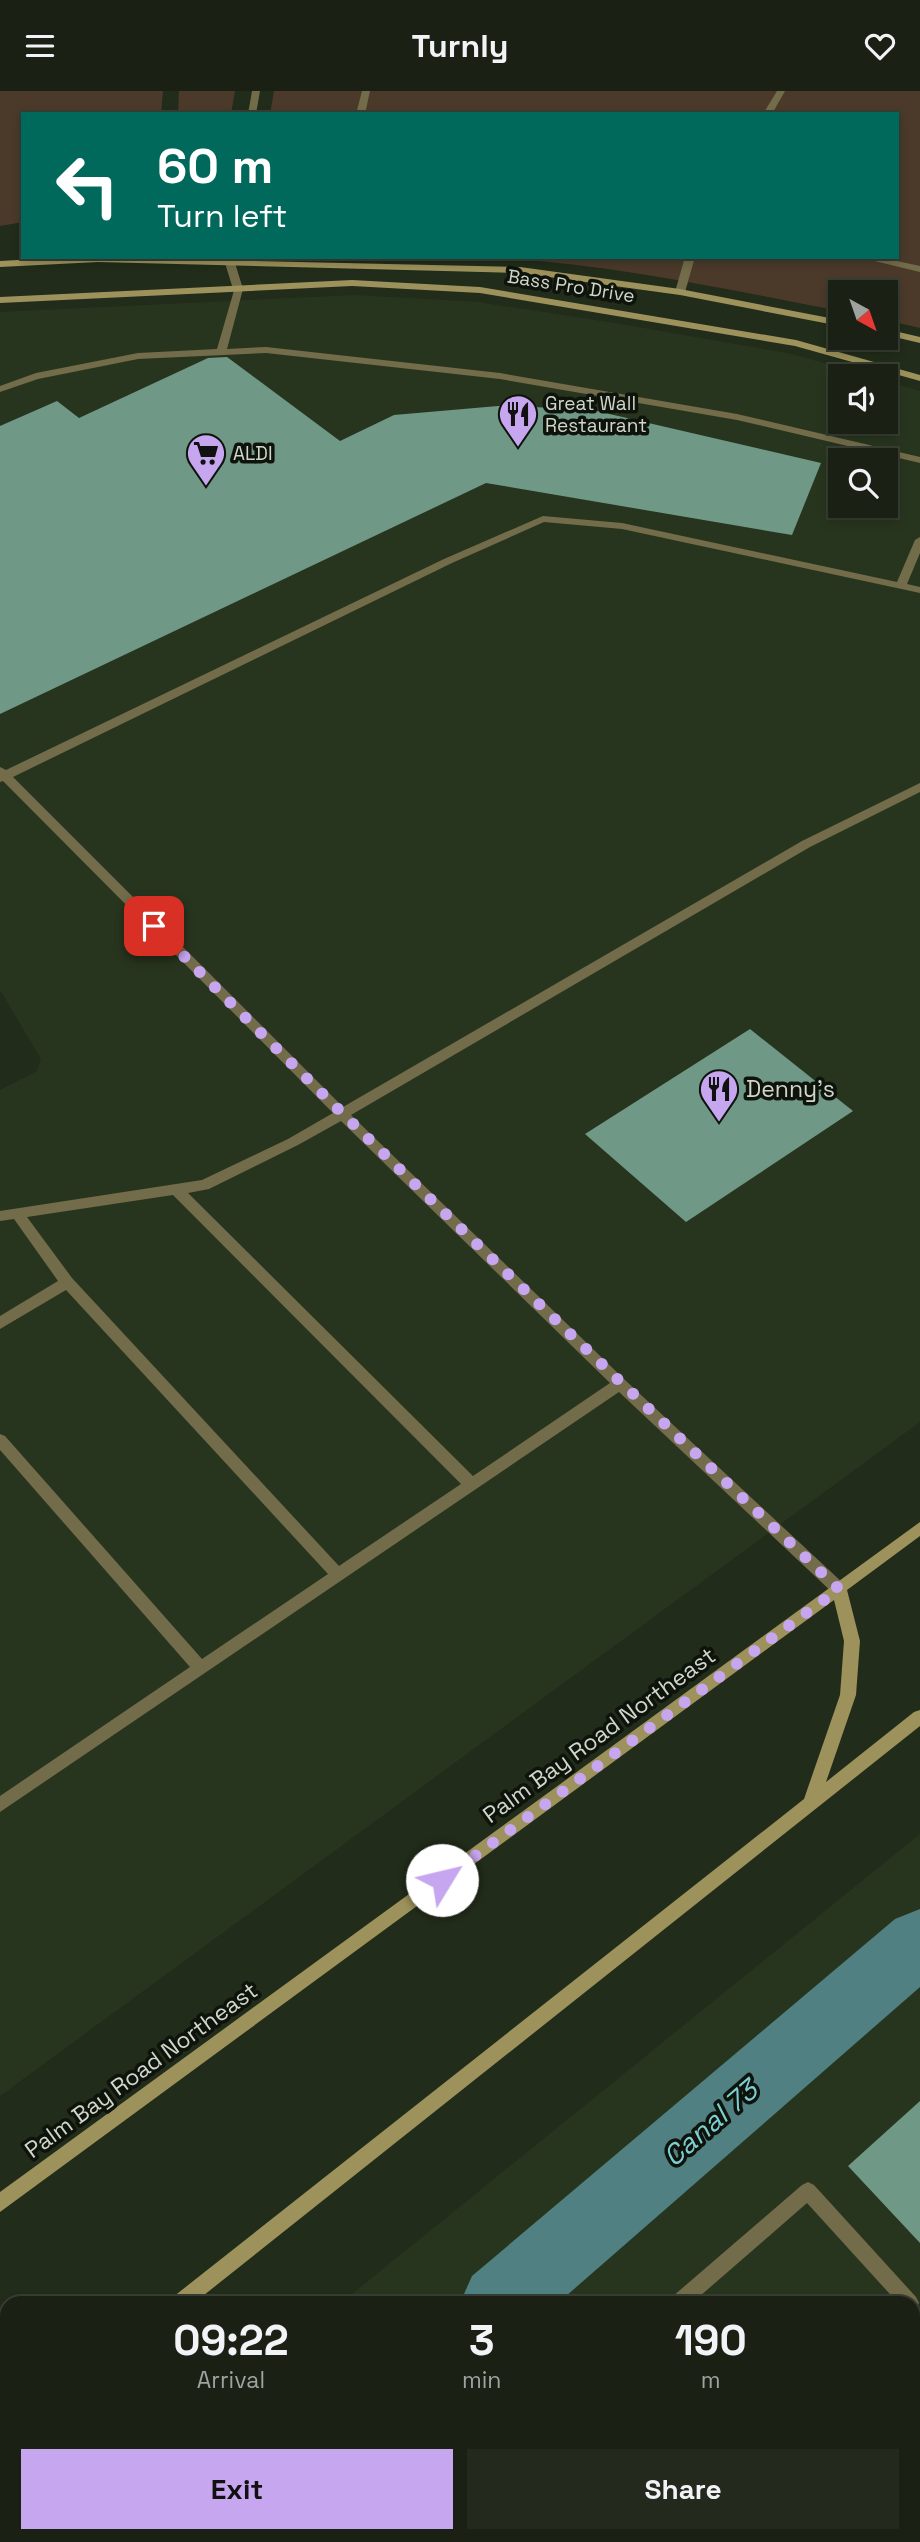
<!DOCTYPE html>
<html lang="en">
<head>
<meta charset="utf-8">
<style>
	body { margin:0; font-family:"Space Grotesk",sans-serif; background:#23291d; color:#f1f3f6; height:100vh; display:flex; flex-direction:column; font-size:26px; white-space:nowrap }
	* { box-sizing:border-box; margin:0 }
	p { font-size:23px; color:#9fa3a0 }
	.icon { flex:none; width:38px; height:38px; fill:none; stroke:currentColor; stroke-width:2; stroke-linecap:round; stroke-linejoin:round }
	.map { position:relative; flex:1; overflow:hidden }
	.details { position:absolute; left:0px; top:2205px; width:920px; height:247px; display:flex; flex-direction:column; background:#1a2114; border-radius:21px 21px 0 0; box-shadow:0 4px 10px #0003,0 0 0 2px #383e34 }
	.details>* { flex:none }
	.top-card { position:absolute; left:21px; top:21px; width:878px; height:147px; border-radius:0px; box-shadow:0 4px 10px #0003,0 0 0 2px #383e34; background:#00695c; color:#fff; overflow:hidden }
	.needle { width:46px; rotate:140deg }
	.buttons { position:absolute; left:828px; top:189px; display:grid; gap:14px }
	.buttons a { display:grid; place-items:center; width:70px; height:70px; border-radius:0px; background:#1a2114; box-shadow:0 4px 10px #0003,0 0 0 2px #383e34; font-size:35px }
	.pin { position:absolute; display:grid; place-items:center; width:60px; height:60px; color:#fff; margin:-30px; border-radius:14px; box-shadow:0 4px 10px #0006 }
	.me { position:absolute; width:77px; margin:-38px; rotate:54deg; stroke-linejoin:round; filter:drop-shadow(0 0 5px #0008) }
	.turn { display:flex; align-items:center; gap:24px; height:147px; padding:0 21px; font-size:32px }
	.turn .icon { width:91px; height:91px; stroke-width:2.5 }
	.turn b { display:block; font-size:49px; line-height:60px }
	.eta { display:flex; justify-content:space-evenly; align-items:center; height:119px; text-align:center }
	.eta b { font-size:42px; font-weight:700; line-height:49px }
	.primary-button { display:flex; gap:14px; margin-top:auto; padding:14px 21px }
	.primary-button a { flex:1; height:80px; border-radius:0px; background:#c7a6f0; color:#111; font-size:28px; font-weight:700; line-height:80px; text-align:center }
	.primary-button a+a { background:#23291d; color:#f1f3f6 }
	header { display:flex; justify-content:space-between; align-items:center; height:91px; padding:0 21px; background:#1a2114; font-size:32px; font-weight:700 }
	.map>svg:first-child { display:block }
	.built { fill:#28351e; fill-rule:evenodd }
	.green { fill:#4b3a2a }
	.lines { fill:none; stroke-linecap:round; stroke-linejoin:round }
	.canal { fill:#518083; fill-rule:evenodd }
	.building { fill:#709887 }
	.lane { fill:#736c4a; fill-rule:evenodd }
	.street { fill:#736c4a; fill-rule:evenodd }
	.secondary { fill:#9d925b; fill-rule:evenodd }
	.route { stroke:#c7a6f0; stroke-width:12; stroke-dasharray:0 21.6 }
	.labels { text-anchor:middle; dominant-baseline:central; stroke-width:7; stroke-linejoin:round; paint-order:stroke }
	.far-street-label { font-size:19px; fill:#cfd6ca; stroke:#0e130b }
	.far-poi-label { font-size:19px; fill:#cfd6ca; stroke:#0e130b; text-anchor:start }
	.poi-label { font-size:23px; fill:#cfd6ca; stroke:#0e130b; text-anchor:start }
	.street-label { font-size:23px; fill:#cfd6ca; stroke:#0e130b }
	.near-water-label { font-size:28px; font-style:italic; fill:#7cced4; stroke:#0e130b }
</style>
</head>
<body>
<header><svg class="icon" aria-label="menu" viewBox="0 0 24 24"><path d="M4 6h16M4 12h16M4 18h16"/></svg>Turnly<svg class="icon" aria-label="heart" viewBox="0 0 24 24"><path d="M12 20l-8-8c-3-5 5-10 8-4 3-6 11-1 8 4z"/></svg></header>
<div class="map">
<svg width="920" height="2451" viewBox="0 0 920 2451">
	<rect width="100%" height="100%" fill="#222c1a"/>
	<g class="built">
		<path d="M354,204l124,7 137,21 177,31 77,22h-29v46h46v-41l34,10v1031l-920,674v-1006l37,-19 4,-12 -41,-69v-678zM840,369h46v46h-46z"/>
		<polygon points="920,1743 920,2451 50,2451 57,2445 914,2445 914,2212 341,2212"/>
	</g>
	<g class="green">
		<polygon points="0,0 163,0 161,23 23,23 23,131 0,135"/>
		<polygon points="179,0 235,0 231,23 178,23"/>
		<path d="M274,0h646v237l-34,-8v-28h-46v19c-119,-23 -239,-49 -359,-54h417v-143h-628z"/>
	</g>
	<g class="lines">
		<g class="canal">
			<polygon points="920,1818 920,1896 558,2212 460,2212 472,2185 895,1828"/>
			<polygon points="182,2445 268,2445 265,2451 179,2451"/>
		</g>
	</g>
	<g class="building">
		<polygon points="227,266 340,350 394,324 498,315 588,318 821,372 792,444 486,392 0,623 0,335 57,310 79,327 208,267"/>
		<polygon points="750,938 853,1020 686,1131 585,1043"/>
		<polygon points="920,2010 920,2152 848,2075"/>
	</g>
	<g class="lines">
		<g class="lane">
			<polygon points="362,0 370,0 365,23 356,23"/>
			<polygon points="777,0 785,0 772,23 763,23"/>
			<polygon points="685,166 695,166 685,201 680,204 675,201"/>
			<polygon points="858,166 878,166 920,175 920,181"/>
			<polygon points="235,196 243,198 227,258 266,256 500,282 737,323 920,366 920,372 737,329 500,288 266,262 138,268 38,288 0,301 0,295 36,282 138,262 217,258"/>
			<path d="M543,425l79,7 275,59 18,-42 5,-3v16l-13,31 13,3v6l-298,-64 -78,-7 -92,41 -439,214 330,330 459,-266 118,-58v9l-110,55 -459,268 274,265 219,204 3,5 -3,5 -5,1 -5,-1 -215,-202 -619,420v-16l190,-129 -190,-217v-16l5,2 197,223 126,-85 -262,-284 -66,39v-13l58,-35 -44,-62 -14,2v-10l202,-31 86,-41 45,-26 -330,-332 -3,1v-15l6,3 438,-211zM341,1030l269,262 -137,93 -285,-283 21,-4 89,-44zM173,1104l288,289 -122,82 -267,-288 -45,-61z"/>
			<polygon points="808,2091 814,2094 916,2206 919,2212 916,2218 914,2220 914,2212 898,2212 807,2112 692,2212 669,2212 672,2206 802,2094"/>
			<polygon points="540,2445 562,2445 565,2451 543,2451"/>
			<polygon points="815,2445 837,2445 840,2451 818,2451"/>
		</g>
		<g class="street">
			<polygon points="252,0 260,0 256,23 248,23"/>
			<polygon points="226,166 236,166 235,172 243,198 241,200 233,198 225,172"/>
		</g>
		<g class="secondary">
			<polygon points="76,166 520,176 680,198 840,229 840,235 680,204 520,182 98,171 0,176 0,170"/>
			<polygon points="352,189 480,196 796,249 920,284 920,290 795,255 480,202 352,195 0,212 0,206"/>
			<polygon points="886,238 920,246 920,252 886,244"/>
			<polygon points="920,1431 920,1445 847,1499 860,1550 856,1604 826,1691 914,1621 920,1619 920,1635 194,2212 170,2212 173,2206 804,1708 840,1604 844,1550 834,1509 0,2121 0,2101"/>
			<polygon points="7,2339 7,2359 0,2362 0,2342"/>
		</g>
	</g>
	<g class="lines">
		<path class="route" d="M154,835c224,226 454,445 685,663l-397,291"/>
	</g>
	<defs>
		<g id="restaurant-pin" transform="scale(2.0125)"><path d="M0 17L-7.5 6A9.5 9.5 0 1 1 7.5 6Z" fill="#c7a6f0" stroke="#0e130b"/><path d="M-5-6h1v4h1v-4h1v4h1v-4h1v5L-1.5 .5V6h-2V.5L-5-1ZM5-6V6H3V1.5H1.5Q1.5-4 5-6Z" fill="#111"/></g>
		<g id="supermarket-pin" transform="scale(2.0125)"><path d="M0 17L-7.5 6A9.5 9.5 0 1 1 7.5 6Z" fill="#c7a6f0" stroke="#0e130b"/><path d="M-6-5.5h2.5l.6 2H6L4.5 2H-2.5L-4.4-4H-6ZM-1.5 3.2a1.3 1.3 0 1 0 .1 0ZM3 3.2a1.3 1.3 0 1 0 .1 0Z" fill="#111"/></g>
	</defs>
	<g fill-rule="evenodd">
		<use href="#restaurant-pin" x="518" y="323"/>
		<use href="#supermarket-pin" x="206" y="362"/>
		<use href="#restaurant-pin" x="719" y="998"/>
	</g>
	<g class="labels">
		<g class="far-street-label">
			<text transform="translate(571 195) rotate(9)">Bass Pro Drive</text>
		</g>
		<g class="far-poi-label">
			<text x="545" y="312">Great Wall<tspan x="545" dy="22">Restaurant</tspan></text>
			<text x="233" y="362">ALDI</text>
		</g>
		<g class="poi-label">
			<text x="746" y="998">Denny's</text>
		</g>
		<g class="street-label">
			<text transform="translate(599 1644) rotate(-36)">Palm Bay Road Northeast</text>
			<text transform="translate(141 1979) rotate(-36)">Palm Bay Road Northeast</text>
		</g>
		<g class="near-water-label">
			<text transform="translate(710 2032) rotate(-41)">Canal 73</text>
		</g>
	</g>
</svg>
<div class="buttons">
<a><svg class="needle" viewBox="-14 -14 28 28"><path d="M0-13l5 13h-10z" fill="#e53935"/><path d="M0 13l5-13h-10z" fill="#9fa3a0"/></svg></a>
<a><svg class="icon" aria-label="sound" viewBox="0 0 24 24"><path d="M4 9h4l5-4v14l-5-4H4zM17 9q2 3 0 6"/></svg></a>
<a><svg class="icon" aria-label="search" viewBox="0 0 24 24"><circle cx="10" cy="10" r="6"/><path d="M15 15l6 6"/></svg></a>
</div>
<div class="pin" style="left:154px;top:835px;background:#d93025"><svg class="icon" aria-label="arrive" viewBox="0 0 24 24"><path d="M6 21V4h12l-3 4 3 4H6"/></svg></div>
<svg class="me" style="left:442px;top:1789px" viewBox="-20 -20 40 40"><circle r="19" fill="#fff"/><path d="M0-13L10 11 0 6-10 11z" fill="#c7a6f0"/></svg>
<div class="top-card">
<div class="turn"><svg class="icon" aria-label="left" viewBox="0 0 24 24"><path d="M17 20v-9H6M10 6l-5 5 5 5"/></svg><div><b>60 m</b>Turn left</div></div>
</div>
<section class="details">
<div class="eta">
<div><b>09:22</b><p>Arrival</p></div>
<div><b>3</b><p>min</p></div>
<div><b>190</b><p>m</p></div>
</div>
<div class="primary-button"><a>Exit</a><a>Share</a></div>
</section>
</div>
</body>
</html>
